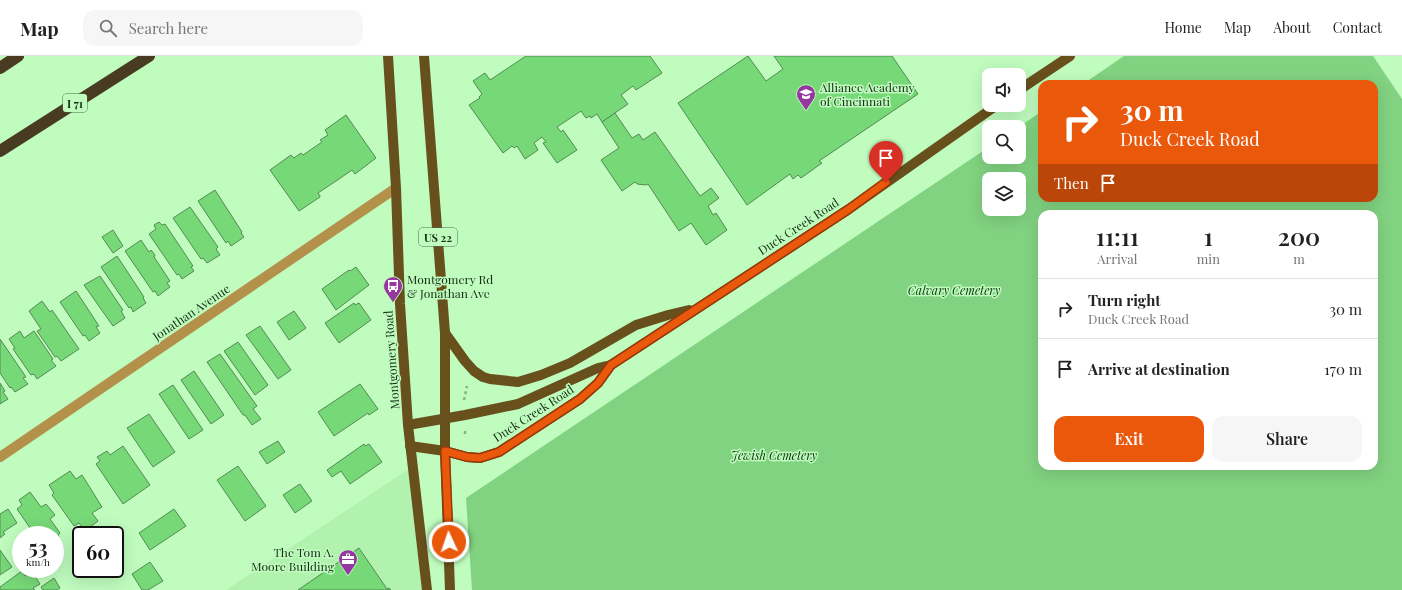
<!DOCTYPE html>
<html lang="en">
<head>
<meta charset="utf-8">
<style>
	body { margin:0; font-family:"Playfair Display",serif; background:#f6f6f6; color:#222; height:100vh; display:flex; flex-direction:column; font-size:15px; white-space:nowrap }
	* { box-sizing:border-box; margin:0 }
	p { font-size:13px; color:#767676 }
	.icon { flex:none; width:22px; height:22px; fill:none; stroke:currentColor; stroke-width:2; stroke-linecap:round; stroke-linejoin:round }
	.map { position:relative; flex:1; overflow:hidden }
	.drawer { position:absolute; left:1038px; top:154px; width:340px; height:260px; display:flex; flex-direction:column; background:#fff; border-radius:12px; box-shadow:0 4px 16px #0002 }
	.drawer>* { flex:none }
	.guide { position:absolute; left:1038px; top:24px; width:340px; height:122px; border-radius:12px; box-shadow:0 4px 16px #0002; background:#ea580c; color:#fff; overflow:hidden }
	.tools { position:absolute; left:982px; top:12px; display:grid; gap:8px }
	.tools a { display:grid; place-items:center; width:44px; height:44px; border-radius:8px; background:#fff; box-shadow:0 4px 16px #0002; font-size:20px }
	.speed { position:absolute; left:12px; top:470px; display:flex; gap:8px; font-size:20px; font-weight:700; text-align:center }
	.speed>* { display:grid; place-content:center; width:52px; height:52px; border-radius:50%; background:#fff; box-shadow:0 4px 16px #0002; line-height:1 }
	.speed small { font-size:10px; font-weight:400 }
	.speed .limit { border:2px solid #111; border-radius:6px; background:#fff; color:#111 }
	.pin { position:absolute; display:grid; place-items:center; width:34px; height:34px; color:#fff; margin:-41px -17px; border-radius:50% 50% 50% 0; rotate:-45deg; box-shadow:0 0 4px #0007 }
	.pin .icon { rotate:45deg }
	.me { position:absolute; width:44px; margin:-22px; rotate:357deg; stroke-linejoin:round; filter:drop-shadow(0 0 3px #0008) }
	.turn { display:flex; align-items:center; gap:14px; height:84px; padding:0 16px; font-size:18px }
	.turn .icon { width:52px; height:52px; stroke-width:2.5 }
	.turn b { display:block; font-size:28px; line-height:34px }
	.then { display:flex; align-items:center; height:38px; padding:0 16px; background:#0003; gap:8px; font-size:15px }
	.eta { display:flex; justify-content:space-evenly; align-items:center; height:68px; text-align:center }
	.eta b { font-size:24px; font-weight:600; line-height:28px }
	.action { display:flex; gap:8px; margin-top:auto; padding:8px 16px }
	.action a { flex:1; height:46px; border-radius:12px; background:#ea580c; color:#fff; font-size:16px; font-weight:600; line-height:46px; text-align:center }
	.action a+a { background:#f6f6f6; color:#222 }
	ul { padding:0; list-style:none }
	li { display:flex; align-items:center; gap:12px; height:60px; padding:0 16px; border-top:1px solid #e0e0e0 }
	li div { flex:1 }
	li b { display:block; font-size:15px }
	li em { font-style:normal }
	header { display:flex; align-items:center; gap:24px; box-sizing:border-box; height:56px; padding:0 20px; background:#fff; border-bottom:1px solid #e0e0e0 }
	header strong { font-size:19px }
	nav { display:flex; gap:22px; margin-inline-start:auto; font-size:14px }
	.search { width:280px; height:36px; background:#f6f6f6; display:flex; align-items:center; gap:10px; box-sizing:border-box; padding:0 14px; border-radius:12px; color:#767676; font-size:15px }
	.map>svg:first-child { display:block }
	.built { fill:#b1f2af }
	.green { fill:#81d281; fill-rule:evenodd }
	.building { fill:#77d878; stroke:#538b53 }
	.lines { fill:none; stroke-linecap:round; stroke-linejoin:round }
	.path { stroke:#84b484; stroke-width:2.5; stroke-dasharray:3 3; stroke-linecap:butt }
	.minor { stroke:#b3914a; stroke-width:10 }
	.primary { stroke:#67501c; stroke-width:10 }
	.motorway { stroke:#483b21; stroke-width:12 }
	.route-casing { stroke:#983908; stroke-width:10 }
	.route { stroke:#ea580c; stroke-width:7 }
	.labels { text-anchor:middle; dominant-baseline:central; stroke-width:3; stroke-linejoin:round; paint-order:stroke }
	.shield { fill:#bffcbe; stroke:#496c49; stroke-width:1 }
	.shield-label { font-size:11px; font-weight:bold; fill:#172e17 }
	.poi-label { font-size:12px; fill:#172e17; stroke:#bffcbe; text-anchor:start }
	.street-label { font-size:12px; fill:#172e17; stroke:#bffcbe }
	.park-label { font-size:12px; font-style:italic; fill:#0d340f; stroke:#bffcbe }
</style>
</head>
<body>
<header>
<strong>Map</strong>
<div class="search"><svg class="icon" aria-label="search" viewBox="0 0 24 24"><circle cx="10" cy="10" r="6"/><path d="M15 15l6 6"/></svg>Search here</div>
<nav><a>Home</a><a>Map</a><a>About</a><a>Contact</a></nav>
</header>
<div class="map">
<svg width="1402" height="534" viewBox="0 0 1402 534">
	<rect width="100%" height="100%" fill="#bffcbe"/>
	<polygon class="built" points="412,411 427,534 226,534"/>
	<path class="green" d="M1124,0h249l29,43v491h-930l-6,-92 523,-351v10h30v-30l23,-16v87h332v-114h-291zM989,123h30v30h-30zM1042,158h332v252h-332z"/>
	<g class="building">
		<polygon points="526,0 650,0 662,17 636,34 633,30 621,39 628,48 602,66 597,58 591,62 590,60 586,62 581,55 557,71 561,76 563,74 577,94 557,107 543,87 546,86 542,81 534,87 538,94 525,103 517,90 514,92 512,90 503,97 469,49 480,42 479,41 482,38 473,25 485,17 490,24"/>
		<polygon points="748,0 766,25 783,13 774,0 892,0 918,38 819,105 822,107 801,122 798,119 793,123 790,118 747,149 678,47"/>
		<polygon points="615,57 632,82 639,78 643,84 655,76 700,140 711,132 719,142 708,150 713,159 716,157 727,174 706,189 691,167 679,175 648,128 646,129 637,128 635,126 622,135 601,104 619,92 602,66"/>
		<polygon points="346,59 376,102 355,118 352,114 339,123 318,137 320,140 320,141 299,155 270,114 291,99 294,102 301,97 303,99 322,86 320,84 328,79 325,74"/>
		<polygon points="215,134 242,176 241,177 244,181 231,190 228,185 226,187 198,145"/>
		<polygon points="190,151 218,191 216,193 220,199 207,207 203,202 201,203 173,162"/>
		<polygon points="159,166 162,169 165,168 193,210 191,211 194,215 182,223 179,218 177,219 149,178 156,173 154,169"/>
		<polygon points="113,174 123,190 113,197 102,181"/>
		<polygon points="141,184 149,196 151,194 155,199 154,201 170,225 167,227 170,231 158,240 155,235 153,236 125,195"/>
		<polygon points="117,200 144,241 143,242 146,247 133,256 131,251 129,252 101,211"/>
		<polygon points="356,211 369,229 336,254 322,233 349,214 350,215"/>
		<polygon points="100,220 123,254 121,255 125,262 113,270 84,229"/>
		<polygon points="76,235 99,270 96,271 100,277 89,285 85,279 83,280 60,246"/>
		<polygon points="42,245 50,256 52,254 79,293 61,305 57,300 55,301 37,275 41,273 29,255"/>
		<polygon points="354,247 355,249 359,247 371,264 339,287 325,267"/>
		<polygon points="294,255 306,272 289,284 277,266"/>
		<polygon points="260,270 291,314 278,323 246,279"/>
		<polygon points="20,275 24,282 34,275 53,303 51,304 56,310 37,323 34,318 31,319 13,293 15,292 9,283"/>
		<polygon points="0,283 26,321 23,322 28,328 15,336 11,331 10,332 0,317"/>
		<polygon points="238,286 268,329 255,339 224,295"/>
		<polygon points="220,298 257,350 253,353 261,363 252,369 245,359 243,359 207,306"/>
		<polygon points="194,315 224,359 211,368 181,324"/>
		<polygon points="0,327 5,335 3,336 8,343 0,348"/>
		<polygon points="360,328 378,353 369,359 368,357 334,380 318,356"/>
		<polygon points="173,329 203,374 189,383 159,338"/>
		<polygon points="149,358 175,396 153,411 127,372"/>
		<polygon points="278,385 285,396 267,408 259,396"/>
		<polygon points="364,388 365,390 369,388 382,406 350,428 341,415 332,421 327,414"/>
		<polygon points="123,390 150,429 123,448 96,408 100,405 97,401 107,395 110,399"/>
		<polygon points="238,410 266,450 245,465 217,424"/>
		<polygon points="70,415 76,423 82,419 102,451 92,457 98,465 85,475 79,467 74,470 52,439 54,437 49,429"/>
		<polygon points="300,428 312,445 295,457 283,439"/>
		<polygon points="30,436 41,451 46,448 55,459 50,463 60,477 58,479 59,481 57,482 61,487 55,491 55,479 35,479 17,453 22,449 19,444"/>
		<polygon points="8,453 17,467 3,476 5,478 0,482 0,458"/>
		<polygon points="174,453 186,470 150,494 139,477"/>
		<polygon points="359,492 387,533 389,532 391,534 298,534"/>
		<polygon points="0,494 12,511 0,519"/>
		<polygon points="150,506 163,525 148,534 142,534 132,518"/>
		<polygon points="22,515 25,520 32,516 40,528 33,532 35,534 0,534 0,531"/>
		<polygon points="54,522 60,532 57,534 43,534 41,531"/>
	</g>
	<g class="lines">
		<g class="path">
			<polyline points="464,344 467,330"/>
			<polyline points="465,375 465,381"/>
		</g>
		<polyline class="minor" points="0,401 396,132"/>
		<g class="primary">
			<polyline points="388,0 396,132 400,248 408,369 427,534"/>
			<polyline points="424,0 445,277 445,395 450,534"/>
			<polyline points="1019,34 1070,0"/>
			<polyline points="445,277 465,305 474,315 483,321 490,323 518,326 541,319 570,307 636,269 668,259 689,254"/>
			<polyline points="408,369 465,359 518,348 598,312 611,309 849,153 997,49"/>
			<polyline points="410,390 445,395 467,401 480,402 499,396 580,343 598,327 611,309"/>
		</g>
		<g class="motorway">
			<polyline points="0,12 18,0"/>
			<polyline points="0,95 149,0"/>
		</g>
	</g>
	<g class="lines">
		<g class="route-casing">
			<polyline id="route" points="449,486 445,395 467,401 480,402 499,396 580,343 598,327 611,309 849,153 886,126"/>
		</g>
		<use href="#route" class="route"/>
	</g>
	<defs>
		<g id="school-pin" transform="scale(1)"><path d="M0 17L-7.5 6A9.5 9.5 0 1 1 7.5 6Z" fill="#96369f" stroke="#bffcbe"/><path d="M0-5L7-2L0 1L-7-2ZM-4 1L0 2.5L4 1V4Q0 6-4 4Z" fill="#fff"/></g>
		<g id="bus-pin" transform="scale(1)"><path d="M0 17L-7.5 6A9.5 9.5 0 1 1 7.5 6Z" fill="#96369f" stroke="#bffcbe"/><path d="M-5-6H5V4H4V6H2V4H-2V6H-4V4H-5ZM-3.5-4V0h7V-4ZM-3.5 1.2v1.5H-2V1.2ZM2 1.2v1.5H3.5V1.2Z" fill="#fff"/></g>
		<g id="office-pin" transform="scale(1)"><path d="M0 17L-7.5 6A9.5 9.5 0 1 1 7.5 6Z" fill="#96369f" stroke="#bffcbe"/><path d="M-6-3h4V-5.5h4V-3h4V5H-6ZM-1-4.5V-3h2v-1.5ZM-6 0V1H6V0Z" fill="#fff"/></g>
	</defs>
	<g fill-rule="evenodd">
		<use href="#school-pin" x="806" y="38"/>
		<use href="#bus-pin" x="393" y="230"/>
		<use href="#office-pin" x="348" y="503"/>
	</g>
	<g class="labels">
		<g class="shield">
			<rect x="63" y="38" width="24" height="18" rx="3"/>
			<rect x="419" y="172" width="38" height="18" rx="3"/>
		</g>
		<g class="shield-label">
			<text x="75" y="47">I 71</text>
			<text x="438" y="181">US 22</text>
		</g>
		<g class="poi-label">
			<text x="820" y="31">Alliance Academy<tspan x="820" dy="14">of Cincinnati</tspan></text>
			<text x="407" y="223">Montgomery Rd<tspan x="407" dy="14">&amp; Jonathan Ave</tspan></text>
			<text x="334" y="496" text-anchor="end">The Tom A.<tspan x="334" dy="14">Moore Building</tspan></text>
		</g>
		<g class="street-label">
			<text transform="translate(798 170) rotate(-33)">Duck Creek Road</text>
			<text transform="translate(191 256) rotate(-34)">Jonathan Avenue</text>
			<text transform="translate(391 304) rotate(-94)">Montgomery Road</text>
			<text transform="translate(533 357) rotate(-33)">Duck Creek Road</text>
		</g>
		<g class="park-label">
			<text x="954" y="234">Calvary Cemetery</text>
			<text x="774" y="399">Jewish Cemetery</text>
		</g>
	</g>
</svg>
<div class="tools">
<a><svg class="icon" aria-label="sound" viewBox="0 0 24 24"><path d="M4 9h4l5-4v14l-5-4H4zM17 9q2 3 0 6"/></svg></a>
<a><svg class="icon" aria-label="search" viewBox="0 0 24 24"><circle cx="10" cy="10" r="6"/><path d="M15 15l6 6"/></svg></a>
<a><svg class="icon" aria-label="layers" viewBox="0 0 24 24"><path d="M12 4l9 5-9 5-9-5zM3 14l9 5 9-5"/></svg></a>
</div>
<div class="speed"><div>53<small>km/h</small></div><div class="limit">60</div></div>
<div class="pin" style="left:886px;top:126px;background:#d93025"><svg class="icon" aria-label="arrive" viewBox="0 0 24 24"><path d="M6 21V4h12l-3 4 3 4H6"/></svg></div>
<svg class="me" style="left:449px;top:486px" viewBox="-20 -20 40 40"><circle r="17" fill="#ea580c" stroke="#fff" stroke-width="3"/><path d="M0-11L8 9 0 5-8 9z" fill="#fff"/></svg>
<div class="guide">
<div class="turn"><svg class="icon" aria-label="right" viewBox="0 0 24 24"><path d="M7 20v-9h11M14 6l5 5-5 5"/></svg><div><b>30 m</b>Duck Creek Road</div></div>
<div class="then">Then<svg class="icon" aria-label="arrive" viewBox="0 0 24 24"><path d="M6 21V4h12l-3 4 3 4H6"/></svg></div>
</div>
<section class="drawer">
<div class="eta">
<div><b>11:11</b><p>Arrival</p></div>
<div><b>1</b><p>min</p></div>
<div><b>200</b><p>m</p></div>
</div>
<ul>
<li><svg class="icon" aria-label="right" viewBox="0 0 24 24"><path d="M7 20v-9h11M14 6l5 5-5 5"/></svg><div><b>Turn right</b><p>Duck Creek Road</p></div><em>30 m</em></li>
<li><svg class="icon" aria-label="arrive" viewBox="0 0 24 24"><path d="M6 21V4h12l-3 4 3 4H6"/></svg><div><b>Arrive at destination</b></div><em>170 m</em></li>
</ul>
<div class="action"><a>Exit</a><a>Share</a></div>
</section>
</div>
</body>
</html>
